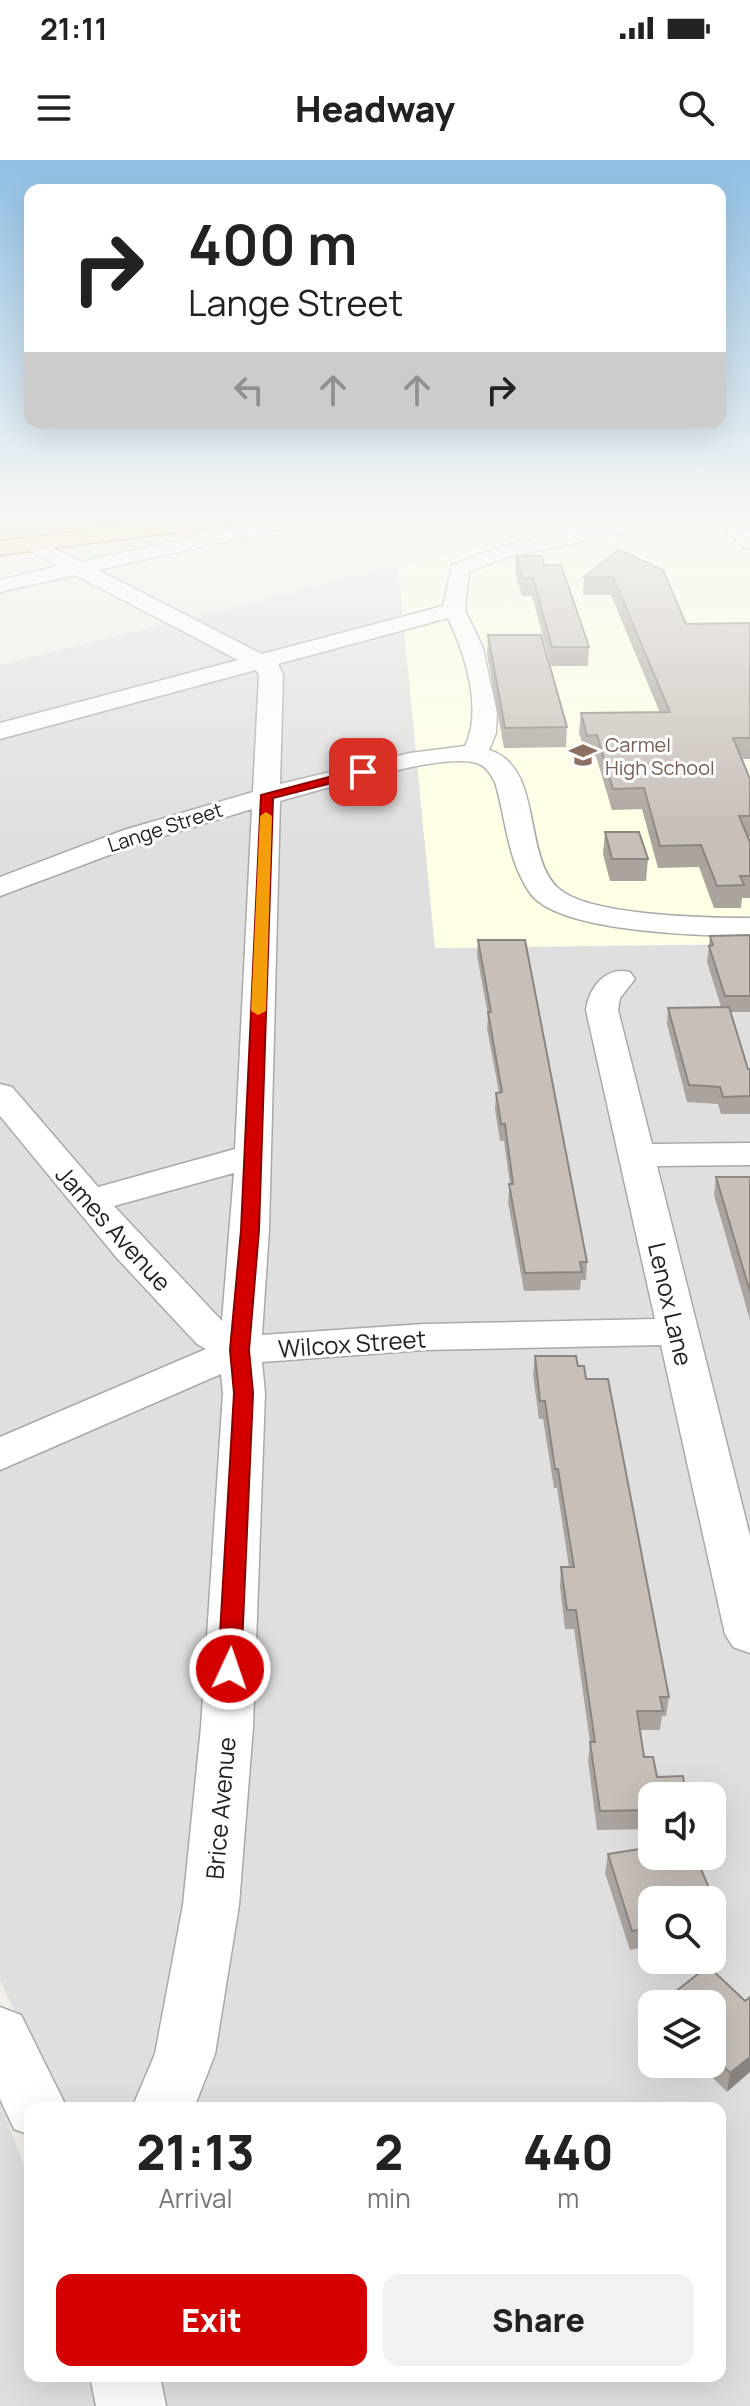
<!DOCTYPE html>
<html lang="en">
<head>
<meta charset="utf-8">
<style>
	body { margin:0; font-family:Manrope,sans-serif; background:#f2f2f2; color:#222; height:100vh; display:flex; flex-direction:column; font-size:30px; white-space:nowrap }
	* { box-sizing:border-box; margin:0 }
	p { font-size:26px; color:#767676 }
	.icon { flex:none; width:44px; height:44px; fill:none; stroke:currentColor; stroke-width:2; stroke-linecap:round; stroke-linejoin:round }
	.map { position:relative; flex:1; overflow:hidden }
	.panel { position:absolute; left:24px; top:1942px; width:702px; height:280px; display:flex; flex-direction:column; background:#fff; border-radius:16px; box-shadow:0 8px 32px #0002 }
	.panel>* { flex:none }
	.top-card { position:absolute; left:24px; top:24px; width:702px; height:244px; border-radius:16px; box-shadow:0 8px 32px #0002; background:#fff; color:#222; overflow:hidden }
	.controls { position:absolute; left:638px; top:1622px; display:grid; gap:16px }
	.controls a { display:grid; place-items:center; width:88px; height:88px; border-radius:16px; background:#fff; box-shadow:0 8px 32px #0002; font-size:40px }
	.pin { position:absolute; display:grid; place-items:center; width:68px; height:68px; color:#fff; margin:-34px; border-radius:16px; box-shadow:0 4px 12px #0006 }
	.me { position:absolute; width:88px; margin:-44px; rotate:3deg; stroke-linejoin:round; filter:drop-shadow(0 0 6px #0008) }
	.turn { display:flex; align-items:center; gap:28px; height:168px; padding:0 32px; font-size:36px }
	.turn .icon { width:104px; height:104px; stroke-width:2.5 }
	.turn b { display:block; font-size:56px; line-height:68px }
	.lanes { display:flex; align-items:center; height:76px; padding:0 32px; background:#0003; justify-content:center; gap:40px; direction:ltr }
	.lanes .off { opacity:.35 }
	.eta { display:flex; justify-content:space-evenly; align-items:center; height:136px; text-align:center }
	.eta b { font-size:48px; font-weight:800; line-height:56px }
	.button { display:flex; gap:16px; margin-top:auto; padding:16px 32px }
	.button a { flex:1; height:92px; border-radius:16px; background:#d40000; color:#fff; font-size:32px; font-weight:800; line-height:92px; text-align:center }
	.button a+a { background:#f2f2f2; color:#222 }
	.status { display:flex; justify-content:space-between; align-items:center; height:56px; padding:0 40px; background:#fff; direction:ltr }
	.status svg { height:22px; fill:currentColor }
	header { display:flex; justify-content:space-between; align-items:center; height:104px; padding:0 32px; background:#fff; font-size:36px; font-weight:800 }
	.map>svg:first-child { display:block }
	.residential { fill:#e0dfdf; fill-rule:evenodd }
	.education { fill:#ffffe5 }
	.forest { fill:#add19e }
	.park { fill:#c8facc }
	.lines { fill:none; stroke-linecap:round; stroke-linejoin:round }
	.minor-casing { stroke:#a9a9a9; stroke-width:3 }
	.major-casing { stroke:#a06b00; stroke-width:3 }
	.minor { fill:#fff; fill-rule:evenodd }
	.major { fill:#fcd6a4; fill-rule:evenodd }
	.wall { fill:#aba49e }
	.shaded-wall { fill:#8b8681 }
	.building { fill:#c7bfb8; stroke:#8b8681; stroke-width:2 }
	.route { fill:#d40000; stroke:#8a0000; stroke-width:2 }
	.slow { fill:#f59e0b }
	.labels { text-anchor:middle; dominant-baseline:central; stroke-width:6; stroke-linejoin:round; paint-order:stroke }
	.far-education-label { font-size:20px; fill:#785e54; stroke:#fff; text-anchor:start }
	.far-street-label { font-size:20px; fill:#222; stroke:#fff }
	.street-label { font-size:24px; fill:#222; stroke:#fff }
</style>
</head>
<body>
<div class="status"><b>21:11</b><svg viewBox="0 0 49 12"><path d="M0 12V9h3v3zM5 12V6h3v6zM10 12V3h3v9zM15 12V0h3v12zM26 1h20v11H26zM47 4h2v5h-2z"/></svg></div>
<header><svg class="icon" aria-label="menu" viewBox="0 0 24 24"><path d="M4 6h16M4 12h16M4 18h16"/></svg>Headway<svg class="icon" aria-label="search" viewBox="0 0 24 24"><circle cx="10" cy="10" r="6"/><path d="M15 15l6 6"/></svg></header>
<div class="map">
<svg width="750" height="2246" viewBox="0 0 750 2246">
	<rect width="100%" height="100%" fill="#f2efe9"/>
	<g class="residential">
		<path d="M398,406l37,382 315,-4v1462h-583l-6,-30h559v-268h-658l-62,-127v-1316zM652,1636h60v60h-60zM652,1740h60v60h-60zM652,1844h60v60h-60z"/>
		<polygon points="0,1942 30,2021 30,2216 90,2216 98,2246 0,2246"/>
	</g>
	<polygon class="education" points="596,357 750,357 750,784 435,788 398,406"/>
	<polygon class="forest" points="0,357 190,357 0,380"/>
	<polygon class="park" points="266,357 279,357 99,397 85,397 58,384"/>
	<g class="lines">
		<g class="minor-casing">
			<g id="minor">
				<path d="M280,357h37l-10,6 -209,47 164,84 181,-48 9,-41c65,-27 156,-48 226,-48l-10,6 -164,35 -35,14 -4,38 18,38 14,65 -1,20 -7,17c55,17 33,105 69,138 30,28 150,30 192,30v18c-50,0 -172,-4 -211,-34 -6,-4 -12,-13 -15,-19 -17,-30 -19,-68 -29,-101 -4,-7 -8,-15 -16,-18 -32,-14 -161,27 -199,37l-11,429 -7,105 162,-11 231,-5 -69,-309c3,-23 20,-44 44,-38l5,7 -15,19 -2,12 34,134 98,-1v22l-93,1 93,370v117l-17,-6 -8,-13 -64,-289 -237,5 -162,12 3,31 -12,334 -14,178 -24,149 -21,54h-62l23,-54 28,-149 18,-178 22,-334 -2,-19 -221,96v-33l206,-88 -9,-5 -81,-87 -116,-141v-32l12,3 86,100 137,-38 17,-340 -108,33 -144,54v-19l124,-47 129,-38 6,-117 -3,-5 -256,69v-16l238,-63 -163,-85 -75,17v-12l59,-14 -35,-18 -3,-4 3,-4 7,-2 50,24zM448,458c17,35 35,92 17,128l-55,7 -130,31 3,-109 -5,-11zM234,1013l-12,148 -108,-115z"/>
				<polygon points="713,357 734,357 750,372 750,389 743,387"/>
				<polygon points="0,1847 21,1855 67,1948 30,1948 30,1975 14,1969 0,1939"/>
				<polygon points="90,2216 160,2216 166,2246 96,2246"/>
			</g>
		</g>
		<g class="major-casing">
			<polygon id="major" points="192,357 255,357 244,363 0,395 0,381"/>
		</g>
		<use href="#minor" class="minor"/>
		<use href="#major" class="major"/>
	</g>
	<g class="wall">
		<polygon points="619,390 686,464 750,463 750,599 741,599 750,619 750,677 748,677 750,682 750,738 742,738 741,748 714,748 699,707 658,708 642,649 612,650 596,596 586,596 579,573 581,553 660,553 611,435 583,435 584,417"/>
		<polygon points="516,396 544,405 589,487 588,506 551,506 532,436 522,436 515,413"/>
		<polygon points="488,475 567,567 566,587 504,588 487,494"/>
		<polygon points="605,672 648,699 646,721 610,721 603,694"/>
		<polygon points="750,775 750,852 730,852 748,909 750,909 750,954 721,954 718,944 687,942 667,864 668,848 721,847 707,802 710,776"/>
		<polygon points="478,780 587,1102 586,1120 581,1120 580,1130 524,1131 508,1042 510,1024 504,981 500,981 495,950 496,933 499,933 487,868 488,855 477,796"/>
		<polygon points="716,1017 750,1017 750,1160 714,1035"/>
		<polygon points="535,1196 578,1206 586,1219 669,1537 666,1556 662,1556 660,1570 640,1570 652,1636 652,1669 597,1670 588,1601 590,1582 574,1469 565,1469 560,1426 561,1407 569,1407 557,1328 554,1328 543,1259 539,1259 533,1215"/>
		<polygon points="608,1694 714,1739 712,1748 712,1740 652,1740 652,1786 630,1790 605,1713"/>
		<polygon points="750,1837 727,1932 699,1904 712,1904 712,1844 745,1841"/>
	</g>
	<polygon class="shaded-wall" points="750,1897 750,1912 727,1932 730,1913"/>
	<g class="building">
		<polygon points="619,390 663,410 686,464 750,463 750,578 733,578 750,619 750,656 739,656 750,682 750,716 740,716 744,725 717,726 701,685 660,686 644,628 613,629 597,575 587,576 581,553 670,552 613,417 584,417"/>
		<polygon points="516,396 542,396 544,405 561,405 589,487 552,487 533,418 522,418"/>
		<polygon points="488,475 541,475 567,567 505,568"/>
		<polygon points="605,672 639,672 648,699 612,699"/>
		<polygon points="750,775 750,836 725,836 709,786 713,785 710,776"/>
		<polygon points="478,780 525,780 587,1102 580,1102 582,1112 525,1113 509,1024 513,1024 505,964 501,964 496,933 502,932 488,852 491,852"/>
		<polygon points="729,847 748,909 750,909 750,936 723,937 720,927 689,925 668,848"/>
		<polygon points="716,1017 750,1017 750,1132"/>
		<polygon points="535,1196 576,1196 578,1206 584,1206 586,1219 608,1219 669,1537 660,1537 663,1551 637,1551 644,1597 653,1597 657,1617 683,1616 686,1636 652,1636 652,1650 600,1651 590,1582 595,1582 576,1450 567,1450 561,1407 574,1407 558,1309 555,1309 545,1241 540,1241"/>
		<polygon points="652,1687 652,1696 695,1696 714,1739 652,1740 652,1768 632,1771 608,1694"/>
		<polygon points="708,1806 745,1841 750,1837 750,1897 730,1913 712,1895 712,1844 661,1843"/>
	</g>
	<linearGradient id="sky" x2="0" y2="1"><stop stop-color="#8fc0e4"/><stop offset="0.53" stop-color="#f9f8f5"/><stop offset="1" stop-color="#f9f8f5" stop-opacity="0"/></linearGradient>
	<rect width="750" height="672" fill="url(#sky)"/>
	<polygon class="route" points="363,608 369,612 367,614 273,638 259,1070 249,1190 253,1233 241,1509 238,1516 230,1518 222,1516 218,1509 234,1233 230,1190 241,1070 261,635"/>
	<polygon class="slow" points="266,652 272,656 266,851 258,855 251,851 260,656"/>
	<defs>
		<g id="school-bare" transform="scale(2.16)"><path d="M0-5L7-2L0 1L-7-2ZM-4 1L0 2.5L4 1V4Q0 6-4 4Z" fill="#8d6e63" stroke="#fff" stroke-width="2.5" paint-order="stroke"/></g>
	</defs>
	<g fill-rule="evenodd">
		<use href="#school-bare" x="583" y="595"/>
	</g>
	<g class="labels">
		<g class="far-education-label">
			<text x="605" y="584">Carmel<tspan x="605" dy="23">High School</tspan></text>
		</g>
		<g class="far-street-label">
			<text transform="translate(165 667) rotate(-18)">Lange Street</text>
		</g>
		<g class="street-label">
			<text transform="translate(114 1068) rotate(48)">James Avenue</text>
			<text transform="translate(671 1144) rotate(77)">Lenox Lane</text>
			<text transform="translate(352 1183) rotate(-4)">Wilcox Street</text>
			<text transform="translate(220 1648) rotate(-85)">Brice Avenue</text>
		</g>
	</g>
</svg>
<div class="controls">
<a><svg class="icon" aria-label="sound" viewBox="0 0 24 24"><path d="M4 9h4l5-4v14l-5-4H4zM17 9q2 3 0 6"/></svg></a>
<a><svg class="icon" aria-label="search" viewBox="0 0 24 24"><circle cx="10" cy="10" r="6"/><path d="M15 15l6 6"/></svg></a>
<a><svg class="icon" aria-label="layers" viewBox="0 0 24 24"><path d="M12 4l9 5-9 5-9-5zM3 14l9 5 9-5"/></svg></a>
</div>
<div class="pin" style="left:363px;top:612px;background:#d93025"><svg class="icon" aria-label="arrive" viewBox="0 0 24 24"><path d="M6 21V4h12l-3 4 3 4H6"/></svg></div>
<svg class="me" style="left:230px;top:1509px" viewBox="-20 -20 40 40"><circle r="17" fill="#d40000" stroke="#fff" stroke-width="3"/><path d="M0-11L8 9 0 5-8 9z" fill="#fff"/></svg>
<div class="top-card">
<div class="turn"><svg class="icon" aria-label="right" viewBox="0 0 24 24"><path d="M7 20v-9h11M14 6l5 5-5 5"/></svg><div><b>400 m</b>Lange Street</div></div>
<div class="lanes"><svg class="icon off" aria-label="left" viewBox="0 0 24 24"><path d="M17 20v-9H6M10 6l-5 5 5 5"/></svg><svg class="icon off" aria-label="ahead" viewBox="0 0 24 24"><path d="M12 20V5M6 11l6-6 6 6"/></svg><svg class="icon off" aria-label="ahead" viewBox="0 0 24 24"><path d="M12 20V5M6 11l6-6 6 6"/></svg><svg class="icon" aria-label="right" viewBox="0 0 24 24"><path d="M7 20v-9h11M14 6l5 5-5 5"/></svg></div>
</div>
<section class="panel">
<div class="eta">
<div><b>21:13</b><p>Arrival</p></div>
<div><b>2</b><p>min</p></div>
<div><b>440</b><p>m</p></div>
</div>
<div class="button"><a>Exit</a><a>Share</a></div>
</section>
</div>
</body>
</html>
